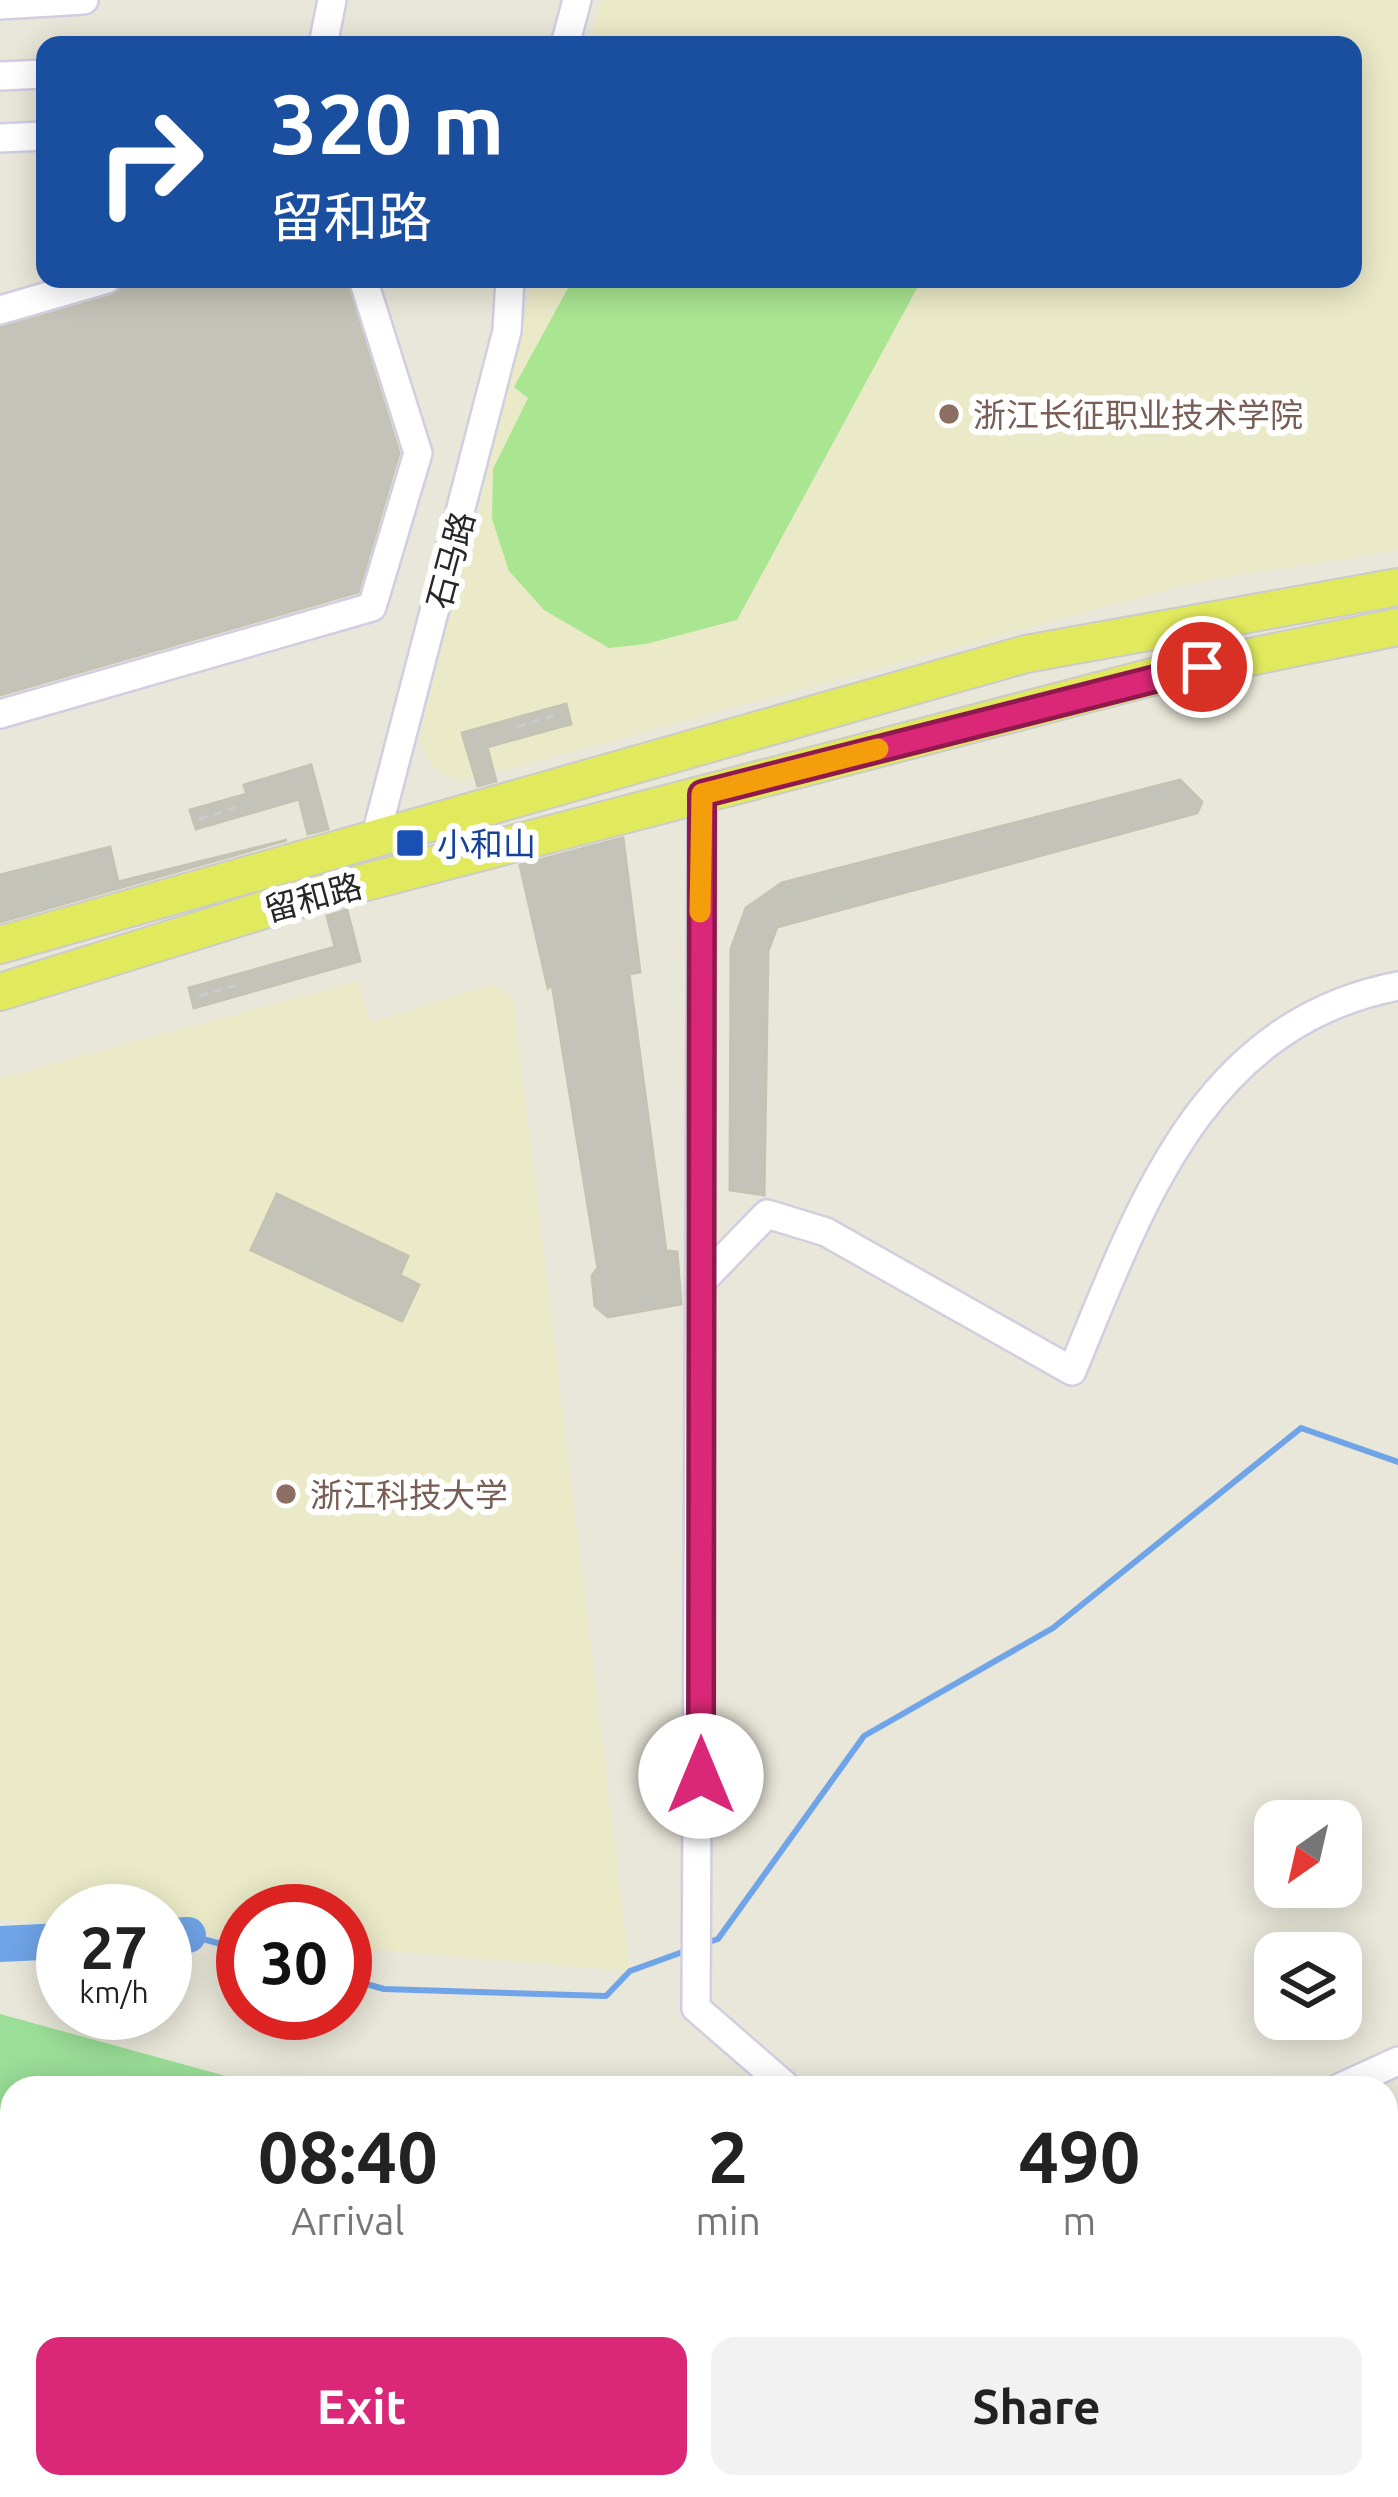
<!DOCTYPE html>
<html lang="en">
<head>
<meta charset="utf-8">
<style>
	body { margin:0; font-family:Ubuntu,"Noto Sans SC",sans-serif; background:#f2f2f2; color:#222; height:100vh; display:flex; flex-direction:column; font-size:45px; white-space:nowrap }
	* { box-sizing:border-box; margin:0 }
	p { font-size:39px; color:#767676 }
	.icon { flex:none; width:66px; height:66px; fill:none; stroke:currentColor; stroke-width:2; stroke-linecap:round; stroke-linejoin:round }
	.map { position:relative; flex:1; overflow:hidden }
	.details { position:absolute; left:0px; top:2076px; width:1398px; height:423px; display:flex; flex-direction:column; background:#fff; border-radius:36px 36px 0 0; box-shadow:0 6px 30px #0003 }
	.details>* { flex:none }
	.guide { position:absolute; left:36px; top:36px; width:1326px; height:252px; border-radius:24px; box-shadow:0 6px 30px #0003; background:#1a4fa0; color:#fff; overflow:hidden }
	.needle { width:78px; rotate:214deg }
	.controls { position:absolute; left:1254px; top:1800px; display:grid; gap:24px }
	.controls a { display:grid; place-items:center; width:108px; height:108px; border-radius:24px; background:#fff; box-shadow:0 6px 30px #0003; font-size:60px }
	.speed { position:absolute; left:36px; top:1884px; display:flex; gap:24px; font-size:60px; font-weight:700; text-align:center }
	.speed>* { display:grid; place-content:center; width:156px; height:156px; border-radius:50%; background:#fff; box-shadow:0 6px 30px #0003; line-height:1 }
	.speed small { font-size:30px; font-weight:400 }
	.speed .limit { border:18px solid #d22; background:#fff; color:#111 }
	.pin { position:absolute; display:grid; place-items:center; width:102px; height:102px; color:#fff; margin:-51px; border:6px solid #fff; border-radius:50%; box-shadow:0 3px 12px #0007 }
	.me { position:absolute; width:132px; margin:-66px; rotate:0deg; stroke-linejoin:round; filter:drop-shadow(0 0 9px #0008) }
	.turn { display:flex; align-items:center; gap:42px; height:252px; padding:0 36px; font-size:54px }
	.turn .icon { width:156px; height:156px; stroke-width:2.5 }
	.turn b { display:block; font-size:84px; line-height:102px }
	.eta { display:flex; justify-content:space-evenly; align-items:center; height:204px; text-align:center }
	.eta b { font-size:72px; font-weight:600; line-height:84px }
	.primary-button { display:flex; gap:24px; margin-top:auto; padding:24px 36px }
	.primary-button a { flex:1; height:138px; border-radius:24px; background:#db2777; color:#fff; font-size:48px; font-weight:600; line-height:138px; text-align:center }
	.primary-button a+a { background:#f2f2f2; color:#222 }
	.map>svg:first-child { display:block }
	.education { fill:#ebeac8 }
	.green { fill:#9ade97 }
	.pitch { fill:#aae592 }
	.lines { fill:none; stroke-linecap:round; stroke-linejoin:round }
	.stream { stroke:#6fa4e8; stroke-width:6 }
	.river { stroke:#6fa4e8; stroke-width:36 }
	.building { fill:#c4c3b9; stroke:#c4c3b3; stroke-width:3 }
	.minor-casing { stroke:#d0cee0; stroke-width:32 }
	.major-casing { stroke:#cbcbcb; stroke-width:40 }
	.path { stroke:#cbcbcb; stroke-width:3; stroke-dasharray:9 6; stroke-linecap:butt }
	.minor { stroke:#fff; stroke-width:27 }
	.major { stroke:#e1ea5d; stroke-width:36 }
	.route-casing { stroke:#8e194d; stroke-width:30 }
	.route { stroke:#db2777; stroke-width:21 }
	.slow { stroke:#f59e0b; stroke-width:21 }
	.education-dot { fill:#8d6e63; stroke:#fff; stroke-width:4.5 }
	.transit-dot { fill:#1a4fb4; stroke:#fff; stroke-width:4.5 }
	.labels { text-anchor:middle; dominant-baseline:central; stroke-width:12; stroke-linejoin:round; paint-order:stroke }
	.education-label { font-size:33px; fill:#785e54; stroke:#fff; text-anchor:start }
	.street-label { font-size:33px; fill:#272727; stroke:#fff }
	.transit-label { font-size:33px; fill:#164399; stroke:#fff; text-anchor:start }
</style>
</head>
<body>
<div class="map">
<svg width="1398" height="2497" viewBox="0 0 1398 2497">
	<rect width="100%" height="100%" fill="#e9e7d9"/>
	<g class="education">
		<polygon points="601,0 1398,0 1398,550 1197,582 459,782 433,767 419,741 534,279 1353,279 1353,45 590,45"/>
		<polygon points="358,981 371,1023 492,984 513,997 630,1971 345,1947 345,1911 243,1911 243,1939 165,1932 165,1911 63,1911 63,1924 0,1919 0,1078"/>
	</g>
	<g class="green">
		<polygon points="0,2014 270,2088 12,2088 12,2487 407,2487 404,2497 0,2497"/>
		<polygon points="1386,2147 1398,2147 1398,2497 460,2497 463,2487 1386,2487"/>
	</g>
	<polygon class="pitch" points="573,279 922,279 737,620 646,644 609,648 544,610 509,571 492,519 493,469 528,398 514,387"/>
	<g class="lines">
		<g class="stream">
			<polyline points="188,1935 243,1950"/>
			<polyline points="706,1943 718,1939 864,1736 1053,1628 1301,1428 1398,1462"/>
			<polyline points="345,1978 384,1989 606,1996 630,1971 688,1950"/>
		</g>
		<g class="river">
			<polyline points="165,1936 188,1935"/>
			<polyline points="0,1944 63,1941"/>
		</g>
	</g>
	<g class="building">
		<polygon points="125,279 345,279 399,453 358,592 0,695 0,328 112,296"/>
		<polygon points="566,704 571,724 487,747 496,781 478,786 462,733"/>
		<polygon points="311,765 328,829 308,834 299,799 196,829 190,810 247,794 244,785"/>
		<polygon points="1180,780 1202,802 1197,813 777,927 768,951 764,1195 730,1190 731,949 746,908 782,883"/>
		<polygon points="623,838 640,972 629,974 666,1251 677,1252 681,1304 608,1317 595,1306 592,1276 598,1268 552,984 548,988 520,865"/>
		<polygon points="287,840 0,922 0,875 110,847 118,882"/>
		<polygon points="347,910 360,961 194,1008 189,988 335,947 327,916"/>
		<polygon points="277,1194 408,1256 400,1275 419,1285 402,1321 251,1250"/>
	</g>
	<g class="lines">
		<g class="minor-casing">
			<g id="minor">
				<polyline points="0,5 84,0"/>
				<polyline points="323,45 332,0"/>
				<polyline points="565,45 577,0"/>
				<polyline points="0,76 45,74"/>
				<polyline points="0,138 45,136"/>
				<polyline points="0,310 107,279"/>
				<polyline points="0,714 372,607 418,453 363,279"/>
				<polyline points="702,794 696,2008 788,2088"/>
				<polyline points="375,839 507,331 510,279"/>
				<path d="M700,1283l67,-69 59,18 246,139c68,-164 129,-347 326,-385"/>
				<polyline points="1339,2088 1398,2061"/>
				<polyline points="1057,2487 1064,2497"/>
			</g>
		</g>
		<g class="major-casing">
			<g id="major">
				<polyline points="0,945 1026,654 1398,587"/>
				<polyline points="0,992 286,903 1156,676 1398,627"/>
			</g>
		</g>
		<g class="path">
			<polyline points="517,727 560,713"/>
			<polyline points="199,819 243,805"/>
			<polyline points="199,996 241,984"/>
		</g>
		<use href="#minor" class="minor"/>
		<use href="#major" class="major"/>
	</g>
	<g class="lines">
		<g class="route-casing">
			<polyline id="route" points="701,1776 702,794 1202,667"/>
		</g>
		<use href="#route" class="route"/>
		<polyline class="slow" points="700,912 702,794 878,749"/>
	</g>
	<g class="education-dot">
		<circle cx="949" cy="414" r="12"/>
		<circle cx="286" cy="1494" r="12"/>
	</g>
	<rect class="transit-dot" x="395" y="828" width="30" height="30" rx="6"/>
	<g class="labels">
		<g class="education-label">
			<text x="973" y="414">浙江长征职业技术学院</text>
			<text x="310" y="1494">浙江科技大学</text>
		</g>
		<g class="street-label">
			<text transform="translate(450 560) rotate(-75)">石马路</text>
			<text transform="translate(313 897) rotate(-15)">留和路</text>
		</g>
		<g class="transit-label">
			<text x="437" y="843">小和山</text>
		</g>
	</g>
</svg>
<div class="controls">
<a><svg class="needle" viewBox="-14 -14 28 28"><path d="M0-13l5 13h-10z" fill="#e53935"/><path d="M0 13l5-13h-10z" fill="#767676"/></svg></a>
<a><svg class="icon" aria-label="layers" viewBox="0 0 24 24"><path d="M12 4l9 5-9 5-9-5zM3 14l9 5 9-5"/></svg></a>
</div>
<div class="speed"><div>27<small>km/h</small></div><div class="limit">30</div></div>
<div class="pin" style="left:1202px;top:667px;background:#d93025"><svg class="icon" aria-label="arrive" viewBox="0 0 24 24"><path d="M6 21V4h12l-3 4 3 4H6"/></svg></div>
<svg class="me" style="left:701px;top:1776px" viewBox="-20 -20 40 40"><circle r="19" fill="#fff"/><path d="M0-13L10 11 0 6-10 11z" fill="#db2777"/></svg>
<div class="guide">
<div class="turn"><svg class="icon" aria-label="right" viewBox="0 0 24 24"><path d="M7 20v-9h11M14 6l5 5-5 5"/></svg><div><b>320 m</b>留和路</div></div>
</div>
<section class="details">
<div class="eta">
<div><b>08:40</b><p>Arrival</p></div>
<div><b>2</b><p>min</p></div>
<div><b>490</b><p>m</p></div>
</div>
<div class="primary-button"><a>Exit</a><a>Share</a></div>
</section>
</div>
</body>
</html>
